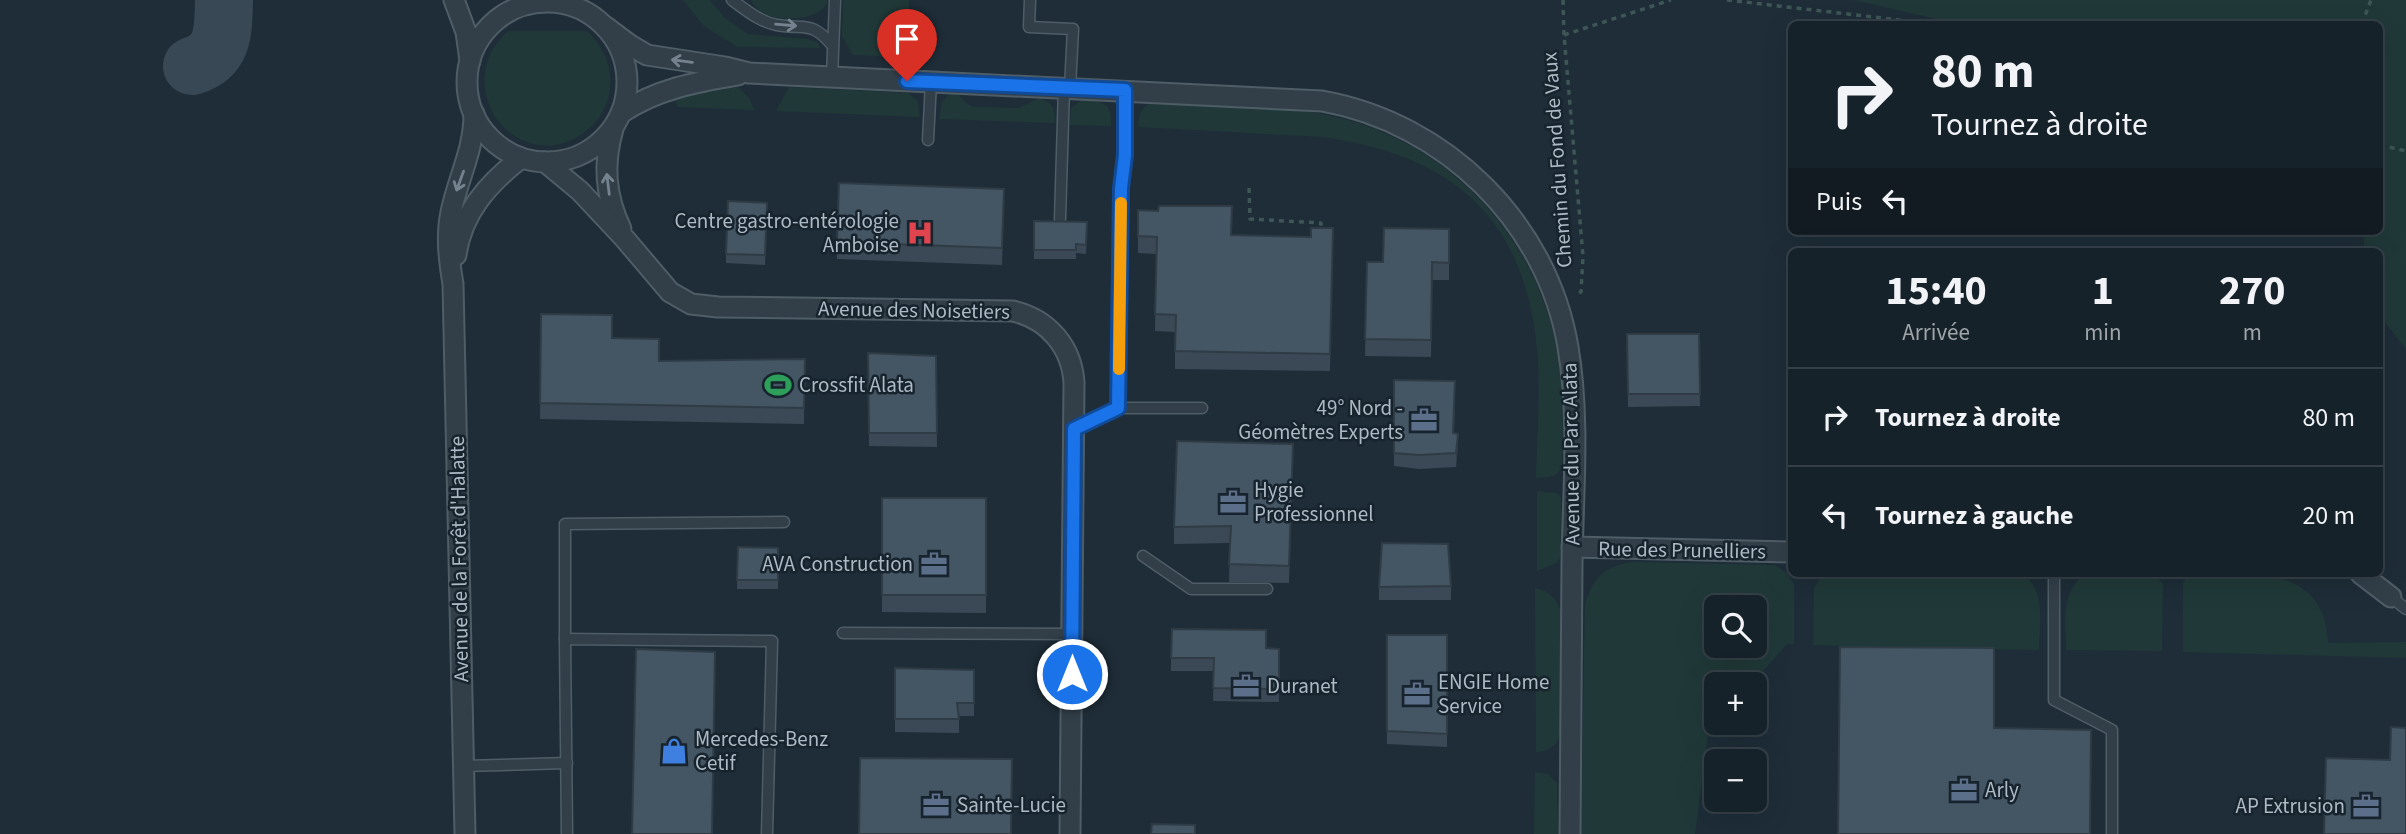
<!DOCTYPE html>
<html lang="fr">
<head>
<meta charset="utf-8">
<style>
	body { margin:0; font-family:"Source Sans 3",sans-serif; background:#1f2a32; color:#f1f3f6; height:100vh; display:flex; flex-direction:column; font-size:26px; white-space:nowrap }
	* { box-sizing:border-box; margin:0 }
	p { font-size:23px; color:#9ea4a8 }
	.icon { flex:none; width:38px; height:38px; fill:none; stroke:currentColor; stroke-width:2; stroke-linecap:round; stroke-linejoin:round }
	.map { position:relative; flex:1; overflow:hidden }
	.side { position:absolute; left:1788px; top:248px; width:595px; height:329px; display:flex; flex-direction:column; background:#16222a; border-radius:10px; box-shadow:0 7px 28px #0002,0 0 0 2px #353f47 }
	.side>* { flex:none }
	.top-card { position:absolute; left:1788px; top:21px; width:595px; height:214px; border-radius:10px; box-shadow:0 7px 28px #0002,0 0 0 2px #353f47; background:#16222a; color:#f1f3f6; overflow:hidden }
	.buttons { position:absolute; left:1704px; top:595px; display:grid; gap:14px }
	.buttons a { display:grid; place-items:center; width:63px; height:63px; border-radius:10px; background:#16222a; box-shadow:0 7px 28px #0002,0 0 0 2px #353f47; font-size:35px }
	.pin { position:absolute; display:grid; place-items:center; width:60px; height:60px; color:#fff; margin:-72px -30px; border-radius:50% 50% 50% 0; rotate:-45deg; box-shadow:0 0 7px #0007 }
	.pin .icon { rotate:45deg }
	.me { position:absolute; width:77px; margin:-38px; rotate:0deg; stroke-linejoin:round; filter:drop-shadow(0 0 5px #0008) }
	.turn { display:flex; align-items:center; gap:24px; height:147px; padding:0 28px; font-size:32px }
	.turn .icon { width:91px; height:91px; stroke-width:2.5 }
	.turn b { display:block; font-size:49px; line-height:60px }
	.then { display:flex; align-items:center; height:66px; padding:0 28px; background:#0003; gap:14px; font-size:26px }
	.eta { display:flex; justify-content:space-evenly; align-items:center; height:119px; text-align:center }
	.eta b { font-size:42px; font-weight:700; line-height:49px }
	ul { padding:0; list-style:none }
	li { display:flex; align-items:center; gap:21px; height:98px; padding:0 28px; border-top:2px solid #353f47 }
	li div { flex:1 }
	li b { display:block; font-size:26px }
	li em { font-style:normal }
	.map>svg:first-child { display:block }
	.green { fill:#203938; fill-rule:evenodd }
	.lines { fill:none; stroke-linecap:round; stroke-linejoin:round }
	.taxiway { stroke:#384854; stroke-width:58 }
	.lane-casing { stroke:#4f5d67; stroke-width:13 }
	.street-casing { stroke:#4f5d67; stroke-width:23 }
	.path { stroke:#3e5655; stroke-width:3.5; stroke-dasharray:5 5; stroke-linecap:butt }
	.lane { stroke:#323f49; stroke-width:10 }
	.street { stroke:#323f49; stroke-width:19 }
	.wall { fill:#3a4955 }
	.shaded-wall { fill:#303c45 }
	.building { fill:#445563; stroke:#303c45; stroke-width:2 }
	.oneway { stroke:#75838e }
	.route-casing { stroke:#114b97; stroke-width:18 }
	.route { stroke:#1a73e8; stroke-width:12 }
	.slow { stroke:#f59e0b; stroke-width:12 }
	.labels { text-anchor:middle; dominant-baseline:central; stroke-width:5; stroke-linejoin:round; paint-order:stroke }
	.street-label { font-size:21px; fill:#acbac6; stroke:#18242d }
	.poi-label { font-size:21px; fill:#acbac6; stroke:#18242d; text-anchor:start }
</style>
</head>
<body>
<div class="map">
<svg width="2406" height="834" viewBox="0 0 2406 834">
	<rect width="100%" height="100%" fill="#1e2d38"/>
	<g class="green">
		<polygon points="683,0 710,0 725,18 748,34 808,39 818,43 820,48 737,47 704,26"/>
		<path d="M751,0h77c-6,21 -44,21 -61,15 -6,-2 -13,-9 -16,-15z"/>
		<polygon points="843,0 909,0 908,57 853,55 842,36"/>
		<polygon points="1854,0 2406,0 2406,349 2380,316 2380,252 2364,252 2364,231 2380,231 2380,24 1958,24"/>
		<path d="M508,31h79c18,17 27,39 22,64 -3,15 -13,30 -27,39 -66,44 -135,-48 -74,-103z"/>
		<polygon points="738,87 749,98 754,110 678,107 673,96"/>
		<polygon points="789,87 908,93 918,102 920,117 776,111"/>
		<path d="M949,94h9l9,10 7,3 44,1 22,-10c14,5 15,12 15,25l-116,-4 3,-17z"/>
		<path d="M1082,100c21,2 30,2 29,26l-41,-1 1,-17z"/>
		<path d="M1150,104c59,2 124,0 181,12 101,21 187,100 217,199 16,49 16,101 14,152 -6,11 -15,10 -26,11 1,-43 5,-87 1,-129 -13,-134 -86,-194 -215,-212l-184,-10c1,-11 2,-19 12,-23z"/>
		<polygon points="1537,491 1556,493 1561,497 1562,553 1557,563 1537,571"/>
		<path d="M1630,562l145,3 12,8 7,11v60h-7l-35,40h-35l1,39 -10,12 -13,99h-114l4,-230c8,-25 17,-36 45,-42zM1717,607h38v39h-38z"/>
		<path d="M1823,574h200c24,19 16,48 16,76l-226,-5 1,-57z"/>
		<path d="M2085,574h69l9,10 -1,67 -96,-1c0,-26 -6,-59 19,-76z"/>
		<path d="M2194,574c59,0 130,-10 134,69l78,-1v16l-223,-6v-68l2,-5z"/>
		<path d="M1535,588c12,2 20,9 25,21v125c-3,12 -12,18 -24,18z"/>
		<polygon points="1535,772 1548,774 1557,783 1558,834 1534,834"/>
	</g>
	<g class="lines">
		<path class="taxiway" d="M192,66c33,-10 31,-36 32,-66"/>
		<g class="lane-casing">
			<g id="lane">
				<path d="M732,0c14,10 28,22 45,25 29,5 34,-5 56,21"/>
				<polyline points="1030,0 1029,27 1073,29 1070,88"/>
				<polyline points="832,77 835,0"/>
				<polyline points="928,140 931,82"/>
				<polyline points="1060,219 1064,87"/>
				<polyline points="1118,408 1202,408"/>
				<polyline points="1074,429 1118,408 1121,188 1125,155 1125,91"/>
				<polyline points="1143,556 1191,589 1267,589"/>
				<polyline points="2054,574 2054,700 2112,730 2112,834"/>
				<polyline points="2391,597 2406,609"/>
				<polyline points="843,633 1072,634"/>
				<polyline points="565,639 565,524 784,522"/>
				<polyline points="1072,685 1096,685"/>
				<polyline points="464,766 567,763"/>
				<polyline points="567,834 565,639 772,641 767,834"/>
			</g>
		</g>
		<g class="street-casing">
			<g id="street">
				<polyline points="454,0 466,32 470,61"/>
				<circle cx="547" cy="82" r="80"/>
				<path d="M606,27l24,18 17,10 78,12 24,6 573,28c123,22 225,121 246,246 12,71 5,145 4,217 -1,90 -1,180 -2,270"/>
				<path d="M621,113c36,-24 75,-31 117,-38"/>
				<path d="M613,129c-10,35 -8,66 8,100"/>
				<path d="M545,162l35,29 45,48 45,53 21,12 27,3 295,4c35,8 59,36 61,72l-4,451"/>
				<path d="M456,255c6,-43 33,-72 65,-97"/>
				<polyline points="1572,547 1792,552"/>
				<polyline points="2361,574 2391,597"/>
				<path d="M465,834l-12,-550c-4,-24 -7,-48 -2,-72 7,-34 23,-62 23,-98"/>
			</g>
		</g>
		<g class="path">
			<polyline points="1563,0 1564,35 1583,256 1581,292 1575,295"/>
			<polyline points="1727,0 1934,24"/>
			<polyline points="2362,24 2371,0"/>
			<polyline points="1564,35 1671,0"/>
			<polyline points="2380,145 2406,151"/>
			<polyline points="1249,188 1250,219 1321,223 1321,231"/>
		</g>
		<use href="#lane" class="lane"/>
		<use href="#street" class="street"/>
	</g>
	<g class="wall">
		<polygon points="1004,206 1002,265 837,259 837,242"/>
		<polygon points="1138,210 1232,235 1311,237 1333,228 1330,371 1175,369 1175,332 1155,331 1156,254 1138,253"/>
		<polygon points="767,212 765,265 726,263 726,254"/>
		<polygon points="1034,221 1087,232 1086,254 1076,253 1076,259 1034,259"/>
		<polygon points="1449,229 1449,280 1432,280 1431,357 1365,356 1367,262 1383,262"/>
		<polygon points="541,314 612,338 659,361 805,359 804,424 540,419"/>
		<polygon points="1627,334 1699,334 1700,406 1628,407"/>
		<polygon points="868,353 936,356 937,447 869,446"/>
		<polygon points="1394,380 1455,394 1454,433 1458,447 1456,467 1419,469 1394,466"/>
		<polygon points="1293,461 1289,583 1229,582 1230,543 1174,544 1174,527"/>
		<polygon points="882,498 986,498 986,613 882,612"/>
		<polygon points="738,547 778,548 778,589 737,589"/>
		<polygon points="1451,586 1451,600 1379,600 1379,587"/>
		<polygon points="1447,635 1447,747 1387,744 1387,731"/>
		<polygon points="1266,648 1279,649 1279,702 1213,701 1214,671 1171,671 1171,658"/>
		<polygon points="895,668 974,670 974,716 959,716 959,733 895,732"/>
	</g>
	<polygon class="shaded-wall" points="1458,434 1458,447 1456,467 1456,453"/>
	<g class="building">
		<polygon points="839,183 1004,189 1002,248 837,242"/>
		<polygon points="728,201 767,203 765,255 726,254"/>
		<polygon points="1159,206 1232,206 1231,235 1311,237 1311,228 1333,228 1330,354 1175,351 1176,315 1155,314 1157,237 1138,236 1138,210 1158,211"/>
		<polygon points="1034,221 1087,222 1086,245 1076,244 1076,250 1034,250"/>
		<polygon points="1384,228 1449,229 1449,263 1432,262 1431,340 1365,339 1367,262 1383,262"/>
		<polygon points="541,314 612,315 612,338 659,339 659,361 805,359 804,408 540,403"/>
		<polygon points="1627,334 1699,334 1700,394 1628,394"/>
		<polygon points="868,353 936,356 937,433 869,433"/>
		<polygon points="1394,380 1455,381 1453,433 1458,434 1456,453 1419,455 1394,453"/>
		<polygon points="1177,441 1293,444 1289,566 1229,564 1231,526 1174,527"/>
		<rect x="882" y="498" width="104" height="97"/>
		<polygon points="1382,543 1448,544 1451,586 1379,587"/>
		<polygon points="738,547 778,548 778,580 737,580"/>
		<polygon points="1172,629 1266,630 1266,648 1279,649 1279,689 1213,688 1214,658 1171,658"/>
		<polygon points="1387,635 1447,635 1447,734 1387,731"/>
		<polygon points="1840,647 1994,648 1994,728 2091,730 2090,834 1838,834"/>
		<polygon points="636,649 715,652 712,834 632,834"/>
		<polygon points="895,668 974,670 974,703 957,703 959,719 895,719"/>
		<polygon points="2391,727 2406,728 2406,834 2324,834 2326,758 2390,760"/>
		<polygon points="860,758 1012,759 1011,834 859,834"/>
		<polygon points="1152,824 1195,825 1195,834 1151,834"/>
	</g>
	<defs><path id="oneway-shaft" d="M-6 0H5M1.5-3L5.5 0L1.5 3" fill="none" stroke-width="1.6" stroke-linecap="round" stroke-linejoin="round" transform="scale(1.75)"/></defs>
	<g class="oneway">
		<use href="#oneway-shaft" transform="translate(786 25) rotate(5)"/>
		<use href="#oneway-shaft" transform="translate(682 61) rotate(-173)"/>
		<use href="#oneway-shaft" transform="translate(460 181) rotate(110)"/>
		<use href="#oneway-shaft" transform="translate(608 184) rotate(-97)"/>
	</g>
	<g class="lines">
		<g class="route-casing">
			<polyline id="route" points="907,81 1125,90 1125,155 1121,188 1118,408 1074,429 1072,674"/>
		</g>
		<use href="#route" class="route"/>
		<polyline class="slow" points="1119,369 1121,203"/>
	</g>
	<defs>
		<g id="hospital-bare" transform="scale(2.1)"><path d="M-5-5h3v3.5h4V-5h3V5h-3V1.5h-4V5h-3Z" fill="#e0444e" stroke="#18242d" stroke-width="2.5" paint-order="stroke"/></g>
		<g id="stadium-bare" transform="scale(2.1)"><path d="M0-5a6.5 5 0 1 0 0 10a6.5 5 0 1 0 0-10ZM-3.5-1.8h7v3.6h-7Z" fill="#2e9e5b" stroke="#18242d" stroke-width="2.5" paint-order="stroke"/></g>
		<g id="office-bare" transform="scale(2.1)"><path d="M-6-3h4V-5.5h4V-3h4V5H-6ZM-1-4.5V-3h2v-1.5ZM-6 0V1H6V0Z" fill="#5c6f8a" stroke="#18242d" stroke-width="2.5" paint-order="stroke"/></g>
		<g id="shop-bare" transform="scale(2.1)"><path d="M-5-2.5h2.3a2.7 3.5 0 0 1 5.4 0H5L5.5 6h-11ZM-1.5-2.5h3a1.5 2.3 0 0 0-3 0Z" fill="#3f7fe0" stroke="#18242d" stroke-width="2.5" paint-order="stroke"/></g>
	</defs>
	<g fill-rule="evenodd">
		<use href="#hospital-bare" x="920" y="233"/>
		<use href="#stadium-bare" x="778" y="385"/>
		<use href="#office-bare" x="1424" y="420"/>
		<use href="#office-bare" x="1233" y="502"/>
		<use href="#office-bare" x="934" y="564"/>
		<use href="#office-bare" x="1246" y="686"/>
		<use href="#office-bare" x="1417" y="694"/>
		<use href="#shop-bare" x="674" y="751"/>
		<use href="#office-bare" x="1964" y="790"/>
		<use href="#office-bare" x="936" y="805"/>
		<use href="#office-bare" x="2366" y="806"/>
	</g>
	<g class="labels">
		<g class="street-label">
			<text transform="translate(1557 160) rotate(-94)">Chemin du Fond de Vaux</text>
			<text transform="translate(914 310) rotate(1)">Avenue des Noisetiers</text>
			<text transform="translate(1571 454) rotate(-91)">Avenue du Parc Alata</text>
			<text transform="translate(1682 550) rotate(1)">Rue des Prunelliers</text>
			<text transform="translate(459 559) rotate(-91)">Avenue de la Forêt d'Halatte</text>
		</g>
		<g class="poi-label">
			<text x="899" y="221" text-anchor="end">Centre gastro-entérologie<tspan x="899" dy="24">Amboise</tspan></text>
			<text x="799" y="385">Crossfit Alata</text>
			<text x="1403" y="408" text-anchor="end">49° Nord -<tspan x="1403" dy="24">Géomètres Experts</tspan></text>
			<text x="1254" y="490">Hygie<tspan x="1254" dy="24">Professionnel</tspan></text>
			<text x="913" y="564" text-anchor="end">AVA Construction</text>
			<text x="1438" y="682">ENGIE Home<tspan x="1438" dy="24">Service</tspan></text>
			<text x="1267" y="686">Duranet</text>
			<text x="695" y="739">Mercedes-Benz<tspan x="695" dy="24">Cetif</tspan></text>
			<text x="1985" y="790">Arly</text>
			<text x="957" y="805">Sainte-Lucie</text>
			<text x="2345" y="806" text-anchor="end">AP Extrusion</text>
		</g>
	</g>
</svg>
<div class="buttons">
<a><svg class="icon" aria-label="search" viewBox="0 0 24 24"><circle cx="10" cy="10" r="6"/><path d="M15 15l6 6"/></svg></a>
<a>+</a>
<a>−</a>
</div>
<div class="pin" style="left:907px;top:81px;background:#d93025"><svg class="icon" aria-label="arrive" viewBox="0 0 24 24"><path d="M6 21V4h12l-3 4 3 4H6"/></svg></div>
<svg class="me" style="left:1072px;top:674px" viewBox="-20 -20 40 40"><circle r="17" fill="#1a73e8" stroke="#fff" stroke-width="3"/><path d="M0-11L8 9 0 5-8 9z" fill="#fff"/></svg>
<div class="top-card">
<div class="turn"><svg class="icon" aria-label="right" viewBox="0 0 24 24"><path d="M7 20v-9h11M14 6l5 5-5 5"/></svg><div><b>80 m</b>Tournez à droite</div></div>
<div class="then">Puis<svg class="icon" aria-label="left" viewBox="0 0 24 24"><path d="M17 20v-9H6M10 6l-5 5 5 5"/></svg></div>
</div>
<section class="side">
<div class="eta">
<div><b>15:40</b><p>Arrivée</p></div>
<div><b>1</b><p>min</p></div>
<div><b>270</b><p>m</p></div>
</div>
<ul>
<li><svg class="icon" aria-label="right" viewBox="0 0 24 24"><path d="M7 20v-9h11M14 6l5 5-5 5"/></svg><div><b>Tournez à droite</b></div><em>80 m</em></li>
<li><svg class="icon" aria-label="left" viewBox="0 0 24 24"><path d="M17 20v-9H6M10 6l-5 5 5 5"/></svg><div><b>Tournez à gauche</b></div><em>20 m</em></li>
</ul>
</section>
</div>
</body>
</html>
